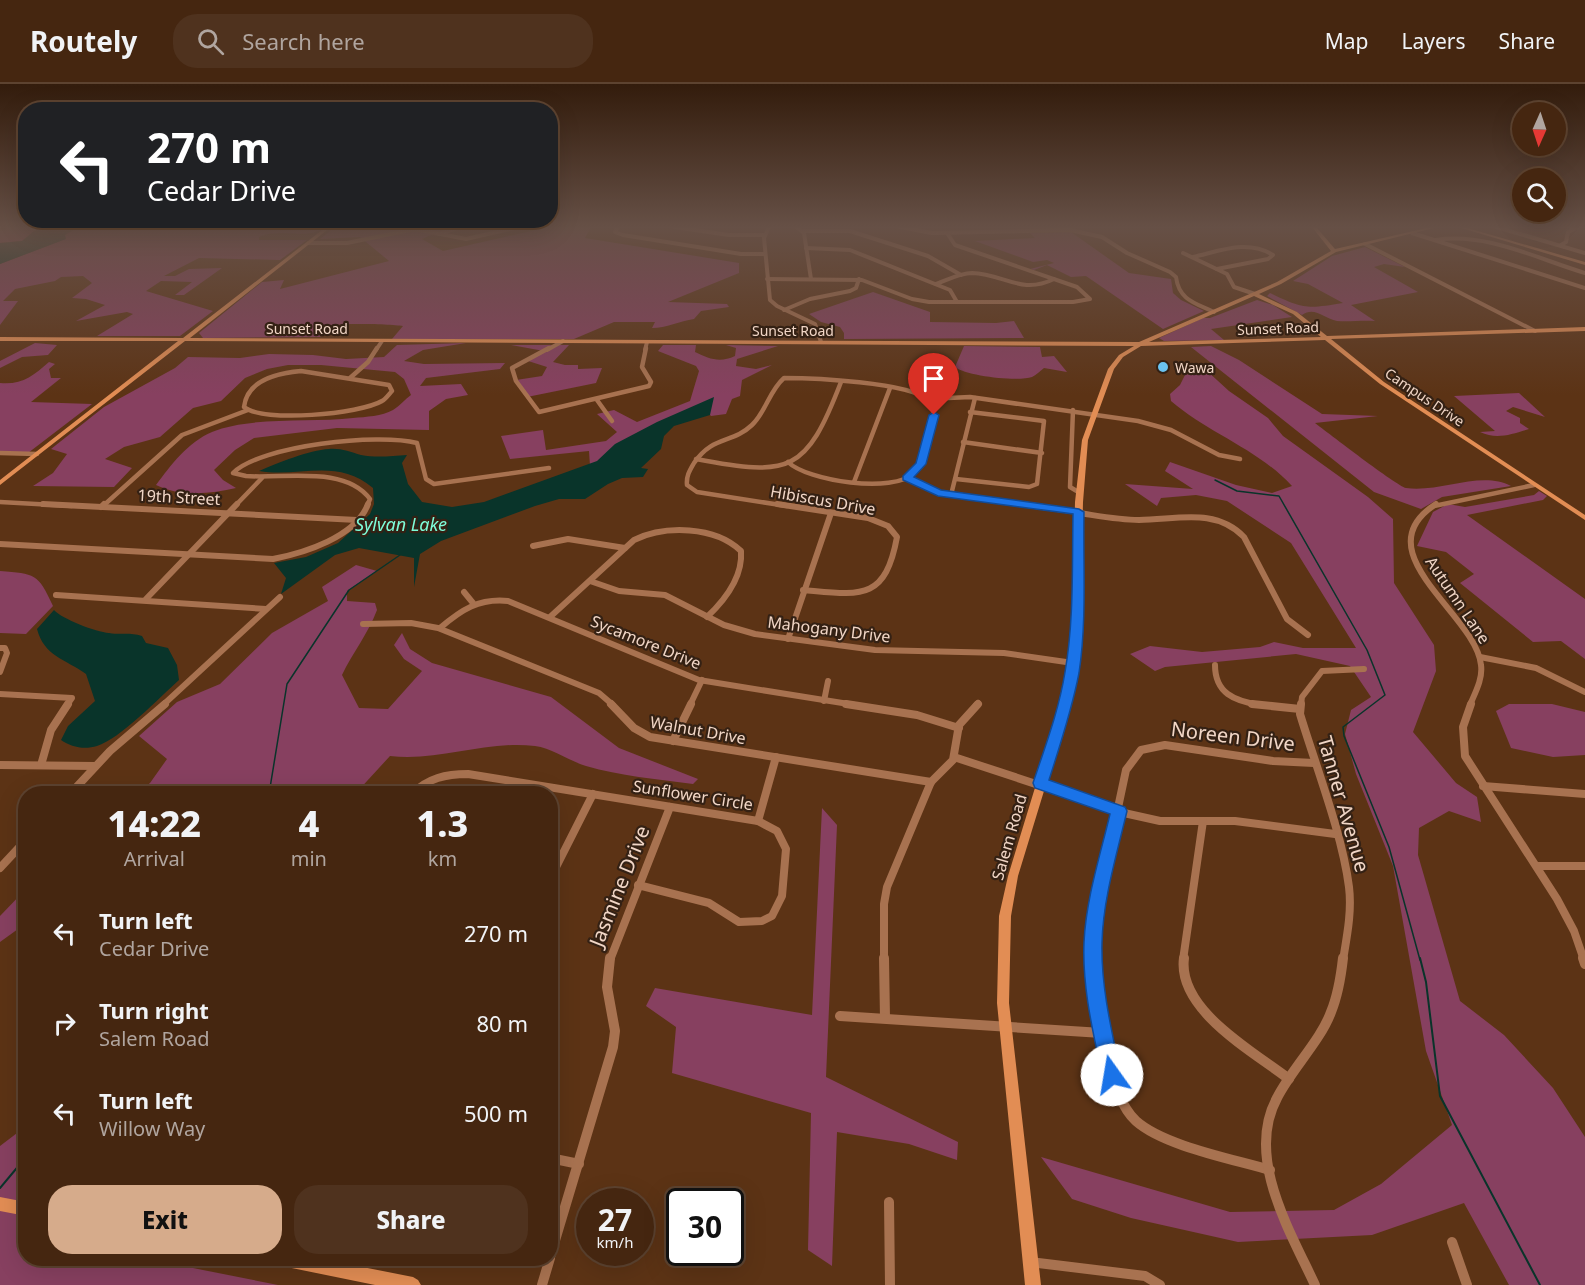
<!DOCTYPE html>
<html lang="en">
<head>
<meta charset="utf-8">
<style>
	body { margin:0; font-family:"Noto Sans",sans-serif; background:#4f321e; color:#f1f3f6; height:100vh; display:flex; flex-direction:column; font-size:22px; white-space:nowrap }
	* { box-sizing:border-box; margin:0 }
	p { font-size:20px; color:#b0a59f }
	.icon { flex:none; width:33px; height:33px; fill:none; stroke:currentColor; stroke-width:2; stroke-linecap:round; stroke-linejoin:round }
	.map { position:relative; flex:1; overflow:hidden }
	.drawer { position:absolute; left:18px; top:702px; width:540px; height:480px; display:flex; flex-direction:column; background:#452610; border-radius:24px; box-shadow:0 6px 24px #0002,0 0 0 2px #5d4330 }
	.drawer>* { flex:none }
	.top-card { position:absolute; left:18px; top:18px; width:540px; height:126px; border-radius:24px; box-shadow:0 6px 24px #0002,0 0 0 2px #5d4330; background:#202124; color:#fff; overflow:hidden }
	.needle { width:39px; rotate:183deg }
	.controls { position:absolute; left:1512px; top:18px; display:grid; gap:12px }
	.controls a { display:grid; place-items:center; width:54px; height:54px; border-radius:50%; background:#452610; box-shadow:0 6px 24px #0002,0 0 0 2px #5d4330; font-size:30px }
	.speed { position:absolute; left:576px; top:1104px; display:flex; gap:12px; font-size:30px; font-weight:700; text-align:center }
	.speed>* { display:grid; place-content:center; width:78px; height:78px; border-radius:50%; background:#452610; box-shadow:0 6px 24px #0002,0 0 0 2px #5d4330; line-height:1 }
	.speed small { font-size:15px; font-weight:400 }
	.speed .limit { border:3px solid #111; border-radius:9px; background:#fff; color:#111 }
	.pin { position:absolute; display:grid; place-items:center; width:51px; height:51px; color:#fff; margin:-62px -26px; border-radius:50% 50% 50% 0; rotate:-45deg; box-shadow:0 0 6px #0007 }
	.pin .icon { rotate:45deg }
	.me { position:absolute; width:66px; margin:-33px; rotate:347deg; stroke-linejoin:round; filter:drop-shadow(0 0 4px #0008) }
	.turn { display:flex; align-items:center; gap:21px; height:126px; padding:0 30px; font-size:27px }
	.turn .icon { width:78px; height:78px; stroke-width:2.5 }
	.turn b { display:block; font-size:42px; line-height:51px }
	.eta { display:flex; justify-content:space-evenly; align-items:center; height:102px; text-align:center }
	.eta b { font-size:36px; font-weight:800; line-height:42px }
	.button { display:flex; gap:12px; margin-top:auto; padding:12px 30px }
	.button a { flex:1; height:69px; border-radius:24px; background:#d6ab8b; color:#111; font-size:24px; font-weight:800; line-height:69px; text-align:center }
	.button a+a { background:#4f321e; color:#f1f3f6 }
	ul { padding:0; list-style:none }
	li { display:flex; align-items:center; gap:18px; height:90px; padding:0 30px }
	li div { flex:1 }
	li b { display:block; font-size:22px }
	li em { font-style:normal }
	header { display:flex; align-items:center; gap:36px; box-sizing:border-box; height:84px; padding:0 30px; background:#452610; border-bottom:2px solid #5d4330 }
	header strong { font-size:28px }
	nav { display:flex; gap:33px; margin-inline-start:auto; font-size:21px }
	.search { width:420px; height:54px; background:#4f321e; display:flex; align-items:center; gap:15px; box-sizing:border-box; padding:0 21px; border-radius:24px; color:#b0a59f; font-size:22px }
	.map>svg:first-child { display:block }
	.green { fill:#874060 }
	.water { fill:#09342a }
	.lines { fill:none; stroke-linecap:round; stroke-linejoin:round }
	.stream-far1 { stroke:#09342a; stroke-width:1.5 }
	.stream { stroke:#09342a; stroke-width:2 }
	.street-far4 { stroke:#a87250; stroke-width:4 }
	.street-far3 { stroke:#a87250; stroke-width:4.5 }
	.street-far2 { stroke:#a87250; stroke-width:6 }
	.street-far1 { stroke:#a87250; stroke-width:8 }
	.street { stroke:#a87250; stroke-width:10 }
	.secondary { fill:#e28d54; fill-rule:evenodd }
	.route { fill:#1a73e8; stroke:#114b97; stroke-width:1.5 }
	.poi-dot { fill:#6ac3f1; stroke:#342114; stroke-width:2 }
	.labels { text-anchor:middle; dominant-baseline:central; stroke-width:4.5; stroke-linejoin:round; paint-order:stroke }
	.far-street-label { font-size:14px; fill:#f1d6c6; stroke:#342114 }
	.far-poi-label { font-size:14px; fill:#f1d6c6; stroke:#342114; text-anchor:start }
	.street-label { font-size:16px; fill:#f1d6c6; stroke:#342114 }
	.water-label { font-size:18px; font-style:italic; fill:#7dfcd9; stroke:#342114 }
	.near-street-label { font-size:20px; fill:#f1d6c6; stroke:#342114 }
</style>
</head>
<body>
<header>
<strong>Routely</strong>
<div class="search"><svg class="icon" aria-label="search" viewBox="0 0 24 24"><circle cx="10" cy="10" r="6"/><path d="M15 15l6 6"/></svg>Search here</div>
<nav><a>Map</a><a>Layers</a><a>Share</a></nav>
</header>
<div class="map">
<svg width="1585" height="1201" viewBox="0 0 1585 1201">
	<rect width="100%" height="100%" fill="#5c3315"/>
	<g class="green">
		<polygon points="11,143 50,143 34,147 22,157 0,159 0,147"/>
		<path d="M78,143h247c-18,14 -45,0 -66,10v3h48l-27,20 -81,-2 -35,18h11l14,-7 33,-1 -38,27h-9l17,-13 -31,-1 -15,10 67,20 -33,25h-83l36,-22 -6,-2 -51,9 29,-16 -19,-6 -14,-1 20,-15 -9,-7 -22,1 -6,4 -40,8 -12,12h15l-18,24v-61l65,-25v-4z"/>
		<path d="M335,143h113l-26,12 21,12 106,-24h42l-6,11 154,25v10l-71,29 59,2 2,3 -28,4 -7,8c-14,2 -28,9 -42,9l3,-6h-41l-40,17h-182l11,-13c-11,-2 -59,-3 -68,-1 -7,2 -12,7 -15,12l-117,1 -4,-5 63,-51 22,-2 -4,9 109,-28 -29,-24 -40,2z"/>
		<polygon points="1071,148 1129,189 1171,195 1173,209 1181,216 1204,227 1163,245 1086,192 1071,193 1047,181 1034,186 1030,185 1054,179 1047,176 1033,178 975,157 1035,154 1030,149"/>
		<path d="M1365,163l40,20 -21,-3 -10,3 44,25 -67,13 24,16c-13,-1 -26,1 -38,0 -13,-2 -22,-15 -35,-6l-35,-19 3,-3c33,16 37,16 73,10l-35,-19 -15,-3 39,-25z"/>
		<polygon points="873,208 930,228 930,238 996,239 1014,237 1024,254 844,255 844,249 840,243 821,238 809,230"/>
		<polygon points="1257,216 1273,221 1292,233 1211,245 1224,256 1164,257 1159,254 1203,234 1210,234"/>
		<polygon points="35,259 57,261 48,271 22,273 0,284 0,277"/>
		<path d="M466,259l-43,7 -19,11 20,3 81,-1 -5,6 -74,9 -6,8 41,-2 7,11 -22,4 -17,12v19l-92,-2 -83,10 -19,12 -21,20 9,10 13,8c-25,6 -56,9 -80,-3 15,-20 32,-43 56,-53 38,-16 99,-9 141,-14 13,-1 29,-2 40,-8 7,-4 12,-11 18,-15l-7,-16 -9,-7 -74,-7h-33l-21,4 -22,9 -24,23 -28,7 -33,29 -36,10 -19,12 27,9 -18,19 -81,-1 20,-13 14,-19 -16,-5 53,-42 71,-39 13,-11 52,1 29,-4 44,1 33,4 38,-2 13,-12z"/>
		<polygon points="511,261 569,261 553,278 565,281 578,281 578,285 602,284 596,299 527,313 516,296 542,292 547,283 525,276 544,267"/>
		<path d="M663,261h33l-1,7c14,7 25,11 40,4l1,-8 -10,-3 52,1 -41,13 -1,7 20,3 16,-4 -30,15 -2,16 -8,3 -6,15 -15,2 -10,-11 -111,61 -1,-15 -79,8 -9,-23 42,-6 3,20 60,-9 11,-9 -20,-18 17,-4 23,12 53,-21 9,-30 -3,-5 -38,-15z"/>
		<path d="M964,262l76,1 2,10 12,-1 13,16 -23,-4c-4,3 -8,7 -12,9 -14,5 -66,-1 -77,-10z"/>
		<path d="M1211,262l28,14 83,54 56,2 -63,7c12,9 82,63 91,65 34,5 75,-18 105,-2l-69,11 -21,12 -47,-17 -183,-145z"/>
		<path d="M49,278l6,2 -6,5 2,9h10l-30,24 61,2 -64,49h-28v-70c22,2 33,-7 49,-21z"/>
		<path d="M1206,286l23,21 39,27 15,18 85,61 25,22 1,64 40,62 2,26 -23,61 43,51 21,14 4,25 -32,-11 -30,17 -1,27 42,146 44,34 49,53 32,49v148h-76l-45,-82 -92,32 -134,7 -107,-24 -59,-19 -31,-42 189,55 104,-2 47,-26 71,-59 -26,-74 -33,-185 -37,-92 -11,-40 6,-24 20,-13 -21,-31 -54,-12 -131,13 -10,4 -25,-17 20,-8 52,6 58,-5 14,-5 29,6h53l-65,-105 -64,-42 -31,-6 -35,3 -4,8 -32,-22 68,5 -28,-18 5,-9 66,23 36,8 20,-7c-34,-37 -84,-53 -121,-85l-1,-7 10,-9 5,-10z"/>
		<path d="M1519,309l26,24 -32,-10 -7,4 14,7v5l9,6c-17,5 -32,11 -49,3l15,-1 -41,-35z"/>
		<polygon points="1539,407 1547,412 1543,416 1467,431 1585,515 1585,575 1561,557 1533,558 1460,499 1474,490 1446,468 1417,462 1433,428 1448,420 1465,423 1534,411"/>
		<path d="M356,481l21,6 -30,20v10l28,2 2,7c-9,24 -24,42 -35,65l17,33 29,1 34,-38 -18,-12 -10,-14 8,-12 8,16 22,14 119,34 68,51 79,31 -5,5c-36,-5 -73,-8 -107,-18 -17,-5 -34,-18 -51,-20 -49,-6 -97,16 -145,10l-34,37 -220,1 14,-11 17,-24 -28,-23 38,-34 43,-18 52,-51 56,-32 -6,-14z"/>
		<path d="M0,487c35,3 38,2 53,35l-27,28 -26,-1z"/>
		<polygon points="1509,620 1552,620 1585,628 1585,671 1553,673 1511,664 1496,627"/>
		<polygon points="822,724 837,741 826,993 958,1058 957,1076 909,1060 837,1048 832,1182 808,1166 811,1029 672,989 676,943 646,922 655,904 812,931"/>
		<polygon points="25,806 25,840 0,858 0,832"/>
		<polygon points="25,1043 26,1174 148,1175 278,1201 0,1201 0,1062"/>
	</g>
	<g class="water">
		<polygon points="48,143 78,143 65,151 66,155 0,180 0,159 22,157 34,147"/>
		<path d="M714,313l-4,18 -36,11 -10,10 -3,13 -20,19 7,1 -5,8 -21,1 -14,6 -23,15h-26l-24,7 -94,35 -21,13 -6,33v-29l-55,-10 -24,7 -54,39 5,-16 -12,-15 32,-6 32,-14 32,-29 4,-10 -1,-16c-36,-31 -74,-10 -114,-17 19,-8 50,-21 70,-22 12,-1 21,3 32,6 15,3 31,1 46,0l-5,8 6,21 14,18 30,5 32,-5 113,-41 18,-17 42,-22z"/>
		<path d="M54,526c8,9 42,22 55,23 12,2 21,-1 33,3l4,7 22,5 9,17 2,15c-19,17 -59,59 -82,66 -13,4 -26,1 -36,-6l7,-14 27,-25 -9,-27c-21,-15 -42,-18 -49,-45z"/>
	</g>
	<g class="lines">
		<g class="stream-far1">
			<polyline points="1215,396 1237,407 1279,412 1367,566 1385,611 1343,643 1344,652 1389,763 1420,876"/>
			<polyline points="269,710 287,600 349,506 400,471"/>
		</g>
		<g class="stream">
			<polyline points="1420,874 1426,898 1440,1012 1540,1201"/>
			<polyline points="0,1104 26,1073"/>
		</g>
		<g class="street-far4">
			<polyline points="618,143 615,148 623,151 741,170 765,170"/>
			<polyline points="674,143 729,151 764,151"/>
			<polyline points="769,143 764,154 770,216 777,222 815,240 821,258"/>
			<polyline points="796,143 804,149 811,195"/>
			<path d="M900,143l32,6 138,-3 32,7 25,16 43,19 6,5c3,23 19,26 38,35"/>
			<polyline points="1496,143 1585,169"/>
			<polyline points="803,147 850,147 928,172 961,191"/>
			<polyline points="1412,149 1585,204"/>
			<polyline points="439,150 460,143"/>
			<path d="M1436,156c50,-8 102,19 149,33"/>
			<polyline points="309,159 347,159 415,145 466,155 519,143"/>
			<polyline points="1365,160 1535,247"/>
			<polyline points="1561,161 1566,158 1568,148 1578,143"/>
			<polyline points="806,164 850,166 950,206 957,218"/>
			<polyline points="1183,169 1227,190 1234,203 1255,210"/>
			<path d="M1193,173c27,-6 55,-18 80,-2l-5,4 -51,10"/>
			<polyline points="767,195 862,196 912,215 929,218 1073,218 1090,215 1077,203 955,161 947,149"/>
			<path d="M936,200c11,-4 24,-11 36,-11 32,1 49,22 82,6"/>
			<polyline points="784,226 810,215 850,207 856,204 859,195"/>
			<polyline points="376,266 382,257"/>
			<polyline points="547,266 563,257"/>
			<polyline points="645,266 647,258"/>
		</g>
		<g class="street-far3">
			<polyline points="549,264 512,284 516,297 539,328 649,302 651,298 642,283 646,264"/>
			<path d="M301,287l88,14 3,6c-3,3 -6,8 -10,10 -22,13 -119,22 -138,6 3,-27 34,-34 57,-36z"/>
			<polyline points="350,294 368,278 377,264"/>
			<polyline points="927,315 970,313 1138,337 1171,346 1219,371 1240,375"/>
			<polyline points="597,316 612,337"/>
			<polyline points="1073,326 1070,403 1080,409"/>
			<polyline points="963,358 1042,369"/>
			<polyline points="0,369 37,370"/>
			<path d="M696,375c94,18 110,14 145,-77"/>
			<polyline points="907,394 938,409 1032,422"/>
			<polyline points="956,395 1029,403 1037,400 1044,337 970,328"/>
			<polyline points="854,398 890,304"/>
			<polyline points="951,411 975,314"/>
			<polyline points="0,418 72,422"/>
			<polyline points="103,422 182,351 248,326"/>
			<polyline points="235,422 262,394"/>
			<path d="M367,422l3,-7c-25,-34 -86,-20 -124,-23l-13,-3c28,-28 146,-40 184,-30l9,36 8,5 115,-16"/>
			<path d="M787,422l-90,-14 -10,-7c-1,-9 3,-15 7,-22 19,-28 38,-19 58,-38 14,-13 17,-34 32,-47 28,0 125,4 144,22 9,9 5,21 3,31 -4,14 -6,31 -17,42 -20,21 -107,8 -126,-11"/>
			<polyline points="1434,422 1534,401"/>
		</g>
		<g class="street-far2">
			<polyline points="43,420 357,436"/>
			<path d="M777,420l91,14 20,8 9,11c-12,65 -37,58 -94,53"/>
			<polyline points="1021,420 1079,428"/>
			<path d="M1436,420c-75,48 40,110 45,161 2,14 -6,28 -11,40"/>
			<polyline points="101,423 104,420"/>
			<path d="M1079,429c20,3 40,7 60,7 37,0 76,-13 105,17l43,82 21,16"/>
			<path d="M0,460l273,15c31,-6 83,-22 95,-55"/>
			<polyline points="533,462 568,455 625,464"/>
			<polyline points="590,497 619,507 665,511 724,541 755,550 875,566 1004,569 1073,579"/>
			<polyline points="464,508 473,519"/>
			<polyline points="56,511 266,525"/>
			<polyline points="146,515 237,420"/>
			<path d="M550,533l84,-77c31,-15 81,-14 107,11 2,26 -16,49 -34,66"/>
			<polyline points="363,540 411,539 438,544 599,609 613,621"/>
			<path d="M440,544c21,-18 39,-30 68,-27l191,79 156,25"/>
			<polyline points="788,555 831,429"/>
			<polyline points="0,564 5,564 7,569 0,588"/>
			<polyline points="1480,573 1536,584 1585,608"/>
			<path d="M1215,581c0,28 19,36 45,40"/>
			<polyline points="0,610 72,614 67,621"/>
			<polyline points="824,617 828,597"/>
			<polyline points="163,621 280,513"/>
			<polyline points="690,621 702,596"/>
			<polyline points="976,621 978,619"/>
			<polyline points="1301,621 1302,613 1322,587 1364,585"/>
		</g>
		<g class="street-far1">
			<polyline points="611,620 634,644 650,653 931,698"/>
			<polyline points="846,620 917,631 959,644"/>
			<polyline points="1252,620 1300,625"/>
			<path d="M1301,620l-1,10c16,53 42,119 49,173 3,24 -2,49 -6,73"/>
			<polyline points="1471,620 1463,643 1465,672 1557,815 1574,847 1584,876"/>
			<polyline points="673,657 691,620"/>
			<polyline points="954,673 1124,729 1160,737 1235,737 1335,750"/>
			<polyline points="0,681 95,682"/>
			<polyline points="41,681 51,646 68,620"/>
			<polyline points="1483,702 1585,710"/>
			<polyline points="70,710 110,667 165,620"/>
			<path d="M412,710c16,-16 34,-20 56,-20l290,47 19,10 9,18 -4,47 -10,20 -10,5 -23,1 -30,-19 -71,-18"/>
			<polyline points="758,737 776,673"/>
			<polyline points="1537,782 1585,782"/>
			<polyline points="0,784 26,756"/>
			<polyline points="550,795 593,710"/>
			<polyline points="610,876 670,723"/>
			<polyline points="884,876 884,820 887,803 931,698 953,676 959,641 978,620"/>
			<polyline points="1094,876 1095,832 1126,686 1141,666 1165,661 1273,677 1314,679"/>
			<polyline points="1183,876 1203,737"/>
		</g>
		<g class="street">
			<polyline points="884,874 885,934"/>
			<path d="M1094,874c1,40 12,136 42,163 28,25 97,38 134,49"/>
			<path d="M1184,874c-7,52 70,94 105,121"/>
			<polyline points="1583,874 1585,880"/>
			<polyline points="840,932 1102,949"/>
			<polyline points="550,1074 579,1080"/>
			<polyline points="889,1118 890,1201"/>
			<polyline points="1452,1158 1467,1201"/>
			<polyline points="550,1173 613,963 615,947 607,903 610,874"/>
			<polyline points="1030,1178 1145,1192 1160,1201"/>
			<polyline points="542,1201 550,1174"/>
			<path d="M1315,1201c-25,-54 -70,-128 -38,-187 14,-28 44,-58 54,-86 7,-17 10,-36 12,-54"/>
		</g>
		<g class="secondary">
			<path d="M326,143h5l-141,111 949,4 138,-60 54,-31 -19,-24h4l19,22 96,-22h7l-102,25 -55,32 -22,10 38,18 30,24 258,-9v4l-254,8 53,43 201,133v5l-205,-136 -55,-44 -184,6 -18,11 -9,12 -26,71 -5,62 -3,122 -4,50 -6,32 -52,170 -7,40 -2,87 32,282h-16l-28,-282 2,-87 9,-40 52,-170 8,-32 4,-50 3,-122 7,-62 26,-71 11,-14 15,-9 -949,-5 -185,144v-5l178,-139h-178v-4l183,1zM1254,212l39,18 28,23 -172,5z"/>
			<polygon points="1458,143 1464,143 1585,178 1585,181"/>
			<polygon points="0,1113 26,1118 26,1132 0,1127"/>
			<polygon points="270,1174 317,1174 413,1193 418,1196 421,1201 375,1201 277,1181 272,1179"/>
		</g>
	</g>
	<linearGradient id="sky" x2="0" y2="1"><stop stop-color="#331c0c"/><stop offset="0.46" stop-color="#665046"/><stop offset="1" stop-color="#665046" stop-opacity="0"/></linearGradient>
	<rect width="1585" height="311" fill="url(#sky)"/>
	<path class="route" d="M934,328l5,3 -13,49 -12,13 27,13 138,19 5,3c-1,53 3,109 -5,161 -7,37 -19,72 -30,107l76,27 2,4c-10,43 -24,88 -25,132 -1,45 10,89 19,132l-2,7 -7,3 -7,-3 -3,-7c-9,-43 -20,-88 -18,-133 2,-43 16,-86 26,-128l-75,-26 -2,-5c12,-36 26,-73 32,-111 9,-51 7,-105 8,-158l-135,-18 -35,-16v-4l13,-13 13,-48z"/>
	<circle class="poi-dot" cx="1163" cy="283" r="6"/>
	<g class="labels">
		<g class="far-street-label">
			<text x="307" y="244">Sunset Road</text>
			<text transform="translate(1278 244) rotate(-2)">Sunset Road</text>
			<text x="793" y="246">Sunset Road</text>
			<text transform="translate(1425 313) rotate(34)">Campus Drive</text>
		</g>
		<g class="far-poi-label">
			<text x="1175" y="283">Wawa</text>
		</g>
		<g class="street-label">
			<text transform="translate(179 413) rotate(3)">19th Street</text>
			<text transform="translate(823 416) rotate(10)">Hibiscus Drive</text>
			<text transform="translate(1458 516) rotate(56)">Autumn Lane</text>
			<text transform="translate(829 545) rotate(7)">Mahogany Drive</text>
			<text transform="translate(646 558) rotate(22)">Sycamore Drive</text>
			<text transform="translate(698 646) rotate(10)">Walnut Drive</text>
			<text transform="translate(693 711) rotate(9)">Sunflower Circle</text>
			<text transform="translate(1009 753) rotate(-74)">Salem Road</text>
		</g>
		<g class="water-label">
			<text x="401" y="440">Sylvan Lake</text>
		</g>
		<g class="near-street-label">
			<text transform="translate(1233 652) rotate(7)">Noreen Drive</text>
			<text transform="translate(1344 720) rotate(74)">Tanner Avenue</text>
			<text transform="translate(619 802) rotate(-68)">Jasmine Drive</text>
		</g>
	</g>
</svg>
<div class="controls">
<a><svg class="needle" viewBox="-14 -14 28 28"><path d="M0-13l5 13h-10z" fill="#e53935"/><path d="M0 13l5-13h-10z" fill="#b0a59f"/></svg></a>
<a><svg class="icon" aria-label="search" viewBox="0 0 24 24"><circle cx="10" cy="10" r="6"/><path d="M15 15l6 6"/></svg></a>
</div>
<div class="speed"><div>27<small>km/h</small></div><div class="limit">30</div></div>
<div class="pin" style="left:934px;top:331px;background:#d93025"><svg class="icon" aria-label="arrive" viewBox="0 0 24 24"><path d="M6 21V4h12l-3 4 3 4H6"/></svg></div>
<svg class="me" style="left:1112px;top:991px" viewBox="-20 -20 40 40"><circle r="19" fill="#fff"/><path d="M0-13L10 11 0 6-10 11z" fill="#1a73e8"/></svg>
<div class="top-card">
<div class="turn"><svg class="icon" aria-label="left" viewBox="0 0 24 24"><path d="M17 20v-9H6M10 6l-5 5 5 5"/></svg><div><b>270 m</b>Cedar Drive</div></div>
</div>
<section class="drawer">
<div class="eta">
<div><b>14:22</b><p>Arrival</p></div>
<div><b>4</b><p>min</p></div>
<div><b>1.3</b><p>km</p></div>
</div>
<ul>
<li><svg class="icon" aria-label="left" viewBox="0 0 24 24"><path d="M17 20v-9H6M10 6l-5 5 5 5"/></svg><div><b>Turn left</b><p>Cedar Drive</p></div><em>270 m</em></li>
<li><svg class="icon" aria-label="right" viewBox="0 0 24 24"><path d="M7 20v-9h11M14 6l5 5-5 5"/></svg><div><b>Turn right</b><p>Salem Road</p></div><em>80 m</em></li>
<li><svg class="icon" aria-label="left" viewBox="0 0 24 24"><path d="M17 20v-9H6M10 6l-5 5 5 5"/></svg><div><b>Turn left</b><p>Willow Way</p></div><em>500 m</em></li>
</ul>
<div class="button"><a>Exit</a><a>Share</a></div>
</section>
</div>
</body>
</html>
